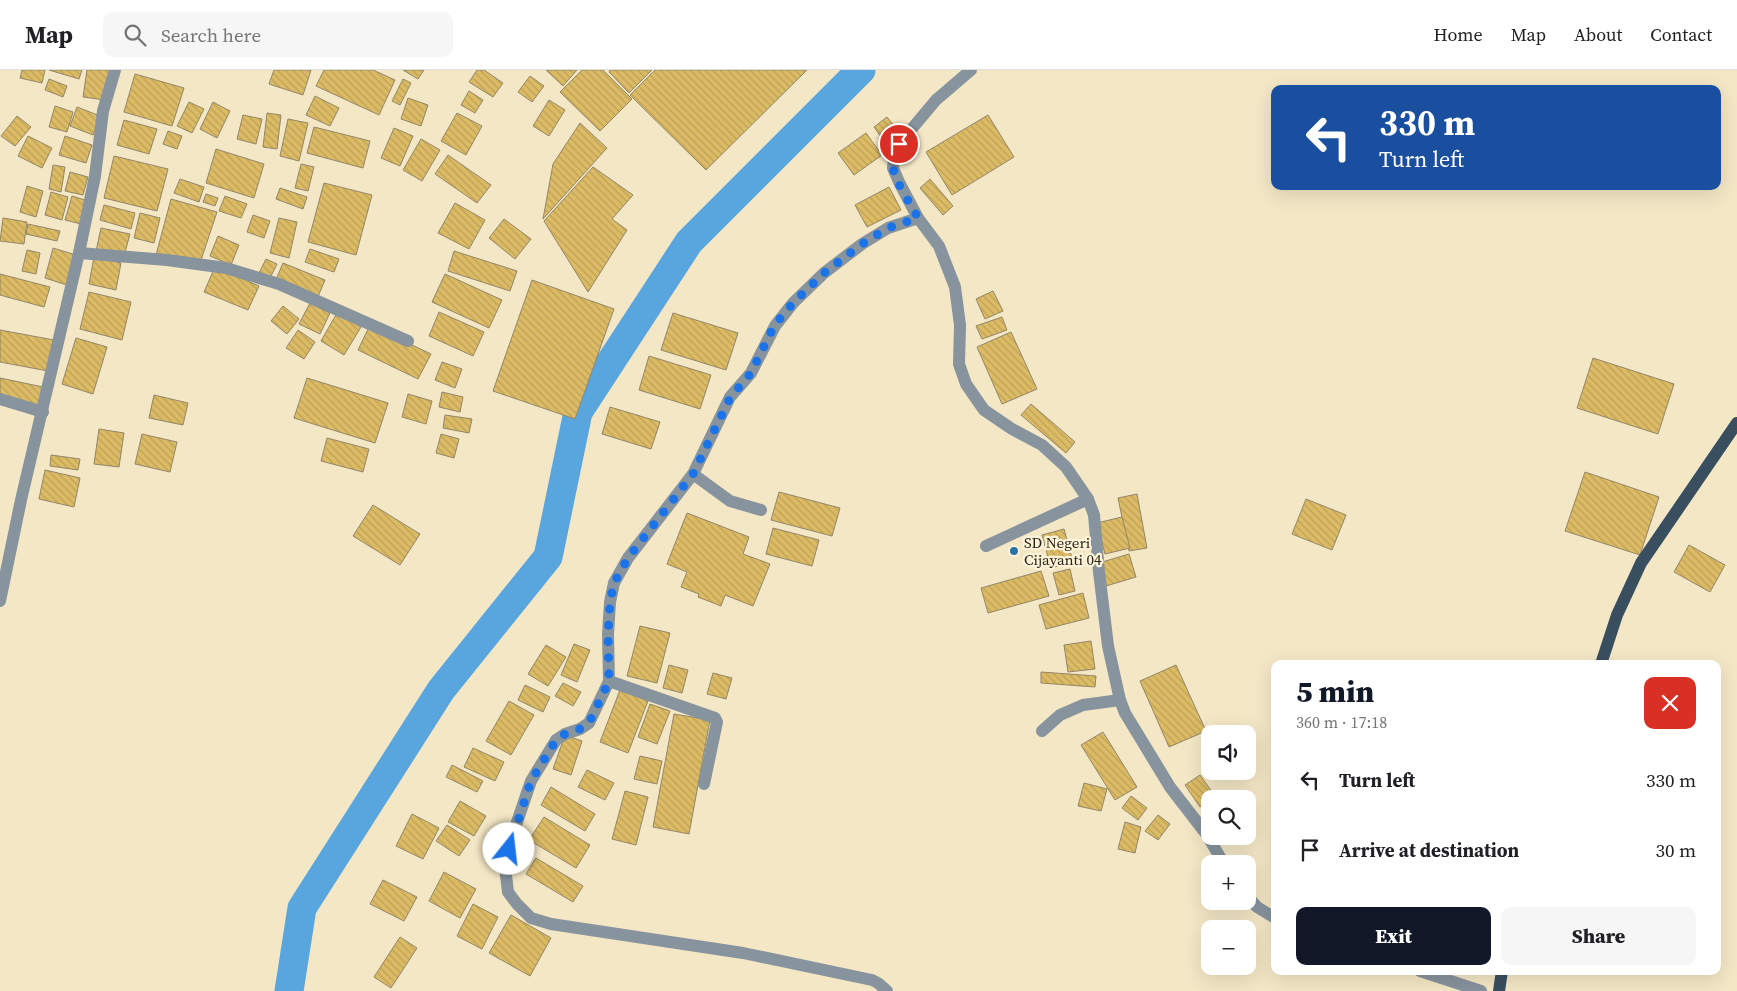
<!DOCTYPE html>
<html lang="en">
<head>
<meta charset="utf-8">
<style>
	body { margin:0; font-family:"Source Serif 4",serif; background:#f6f6f6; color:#202124; height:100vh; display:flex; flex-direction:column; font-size:19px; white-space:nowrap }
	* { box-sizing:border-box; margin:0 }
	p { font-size:16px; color:#757577 }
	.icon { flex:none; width:28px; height:28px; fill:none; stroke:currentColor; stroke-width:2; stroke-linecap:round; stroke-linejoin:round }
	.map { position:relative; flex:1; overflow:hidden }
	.drawer { position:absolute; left:1271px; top:590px; width:450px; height:315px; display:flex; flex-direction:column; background:#fff; border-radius:10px; box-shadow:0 5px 20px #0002 }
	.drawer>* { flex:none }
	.banner { position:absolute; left:1271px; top:15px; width:450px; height:105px; border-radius:10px; box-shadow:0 5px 20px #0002; background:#1a4fa0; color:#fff; overflow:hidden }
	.tools { position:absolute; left:1201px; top:655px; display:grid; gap:10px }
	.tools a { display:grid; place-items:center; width:55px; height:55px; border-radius:10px; background:#fff; box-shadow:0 5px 20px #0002; font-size:25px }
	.pin { position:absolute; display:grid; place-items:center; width:42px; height:42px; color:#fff; margin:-21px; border:2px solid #fff; border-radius:50%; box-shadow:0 1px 5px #0007 }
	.me { position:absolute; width:55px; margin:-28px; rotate:16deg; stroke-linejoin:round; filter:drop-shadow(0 0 4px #0008) }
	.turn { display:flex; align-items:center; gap:18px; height:105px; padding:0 25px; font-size:22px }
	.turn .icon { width:65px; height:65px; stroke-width:2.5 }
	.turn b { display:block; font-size:35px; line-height:42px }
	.round { display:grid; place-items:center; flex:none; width:52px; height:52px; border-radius:10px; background:#f6f6f6 }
	.overview { display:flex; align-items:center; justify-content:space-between; height:85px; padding:0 25px }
	h1 { font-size:30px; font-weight:800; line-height:38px; color:#111827 }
	.primary-button { display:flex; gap:10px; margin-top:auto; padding:10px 25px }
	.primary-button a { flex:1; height:58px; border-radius:10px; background:#111827; color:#fff; font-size:20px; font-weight:800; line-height:58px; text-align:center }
	.primary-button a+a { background:#f6f6f6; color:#202124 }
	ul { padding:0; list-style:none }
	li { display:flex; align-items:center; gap:15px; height:70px; padding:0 25px }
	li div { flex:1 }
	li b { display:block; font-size:19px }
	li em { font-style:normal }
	header { display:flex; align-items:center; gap:30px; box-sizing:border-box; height:70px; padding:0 25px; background:#fff; border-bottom:1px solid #e0e0e0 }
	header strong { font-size:24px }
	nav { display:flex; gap:28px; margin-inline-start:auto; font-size:18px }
	.search { width:350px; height:45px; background:#f6f6f6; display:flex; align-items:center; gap:12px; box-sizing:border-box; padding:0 18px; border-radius:10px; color:#757577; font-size:19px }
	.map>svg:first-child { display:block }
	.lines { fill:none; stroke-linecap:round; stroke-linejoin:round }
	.river { stroke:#59a5de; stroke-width:29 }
	.building { fill:url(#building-back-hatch); stroke:#928668 }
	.minor { stroke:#87939d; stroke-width:12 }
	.major { stroke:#394e5f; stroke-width:12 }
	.route { stroke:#1a73e8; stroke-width:9; stroke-dasharray:0 16.2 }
	.poi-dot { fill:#2773a6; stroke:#fff4da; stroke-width:2 }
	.labels { text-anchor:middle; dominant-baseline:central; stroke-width:4.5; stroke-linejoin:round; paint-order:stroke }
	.poi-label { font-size:15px; fill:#292418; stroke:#fff4da; text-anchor:start }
</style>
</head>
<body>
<header>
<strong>Map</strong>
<div class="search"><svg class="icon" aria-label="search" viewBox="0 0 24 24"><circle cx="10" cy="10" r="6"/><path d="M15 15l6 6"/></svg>Search here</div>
<nav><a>Home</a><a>Map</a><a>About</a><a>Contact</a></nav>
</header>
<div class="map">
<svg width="1737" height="921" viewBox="0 0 1737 921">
	<defs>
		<pattern id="building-back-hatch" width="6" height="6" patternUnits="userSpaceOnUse" patternTransform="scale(1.25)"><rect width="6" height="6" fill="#dcbb65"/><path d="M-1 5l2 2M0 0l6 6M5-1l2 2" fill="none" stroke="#bda157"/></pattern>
	</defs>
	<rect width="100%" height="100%" fill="#f4e7c6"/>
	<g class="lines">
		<polyline class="river" points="289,921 302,838 441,620 548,487 578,342 689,172 861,0"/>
	</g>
	<g class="building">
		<polygon points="22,0 45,0 42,13 20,8"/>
		<polygon points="49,0 82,0 79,9"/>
		<polygon points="87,0 110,0 105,30 83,27"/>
		<polygon points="274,0 311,0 303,25 269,14"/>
		<polygon points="324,0 373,0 395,10 379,45 316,16"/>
		<polygon points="403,0 424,0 418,9"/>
		<polygon points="477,0 484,0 503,13 493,27 469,12"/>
		<polygon points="546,0 577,0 563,16"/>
		<polygon points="582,0 603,0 632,29 600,61 560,22"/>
		<polygon points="610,0 652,0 629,23 609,2"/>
		<polygon points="655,0 807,0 706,100 630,25"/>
		<polygon points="135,4 184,18 172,56 124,42"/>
		<polygon points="530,6 544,16 532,32 518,22"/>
		<polygon points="49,9 67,16 63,27 45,20"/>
		<polygon points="403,9 411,13 400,35 392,31"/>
		<polygon points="469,21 483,30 475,43 461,35"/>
		<polygon points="315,26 339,38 330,56 306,45"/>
		<polygon points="408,28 428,35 421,56 401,49"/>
		<polygon points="549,30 565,40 549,66 533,56"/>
		<polygon points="189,32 204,39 192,63 177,56"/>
		<polygon points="213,32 230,41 217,68 200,59"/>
		<polygon points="55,36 73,42 67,62 49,57"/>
		<polygon points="77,37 100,46 93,65 70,56"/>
		<polygon points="267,43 281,45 277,79 263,77"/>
		<polygon points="457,43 482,56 466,85 441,71"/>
		<polygon points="243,45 262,49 256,74 237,69"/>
		<polygon points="988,45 1014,87 952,125 926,82"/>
		<polygon points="17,46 31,57 15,76 1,66"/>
		<polygon points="887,47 898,61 884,71 874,57"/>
		<polygon points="288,49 308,53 299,91 280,86"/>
		<polygon points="124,50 157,59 149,84 117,75"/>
		<polygon points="580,53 607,78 543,149 553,94"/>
		<polygon points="314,57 370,71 363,98 307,83"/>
		<polygon points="394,58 413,66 400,96 381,88"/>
		<polygon points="168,61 182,66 177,79 163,74"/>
		<polygon points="866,63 882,85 854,105 838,83"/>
		<polygon points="28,66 52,78 42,98 18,86"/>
		<polygon points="65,66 92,75 86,93 59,85"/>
		<polygon points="421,69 440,80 422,111 403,100"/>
		<polygon points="216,79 264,94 254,128 206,113"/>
		<polygon points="448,85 491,115 477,133 435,104"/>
		<polygon points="114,86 168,99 157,141 104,128"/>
		<polygon points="301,94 314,97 308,121 295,118"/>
		<polygon points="53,95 65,97 61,122 49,119"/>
		<polygon points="593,97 633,125 612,149 627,160 588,222 544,151"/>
		<polygon points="70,102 88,107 83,125 65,121"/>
		<polygon points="180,109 204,117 199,132 174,123"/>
		<polygon points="930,109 953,136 943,145 920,118"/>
		<polygon points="324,113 372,125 356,185 308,172"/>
		<polygon points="27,116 43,121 36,147 20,142"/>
		<polygon points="889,117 901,140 867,157 855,135"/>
		<polygon points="280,118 307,127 303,139 276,129"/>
		<polygon points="51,122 68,127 62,150 45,145"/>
		<polygon points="206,124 218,128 215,136 203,132"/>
		<polygon points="72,126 88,131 81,154 65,150"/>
		<polygon points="225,126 247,134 241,148 219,141"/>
		<polygon points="171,129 217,142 201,190 156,185"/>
		<polygon points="455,133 485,150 469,179 438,163"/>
		<polygon points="104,135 135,143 131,159 100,150"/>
		<polygon points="140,143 160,148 154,173 134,168"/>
		<polygon points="253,145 270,151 264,168 247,162"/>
		<polygon points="3,148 27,152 24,174 0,171"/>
		<polygon points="279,148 297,152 289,188 270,183"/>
		<polygon points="504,149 531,169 515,189 489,168"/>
		<polygon points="28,154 60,161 57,171 26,164"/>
		<polygon points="101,158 130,164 124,186 96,181"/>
		<polygon points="218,166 239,175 231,195 210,186"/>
		<polygon points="53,178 76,185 67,215 45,208"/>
		<polygon points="310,179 339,189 334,202 305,192"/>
		<polygon points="27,180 40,183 36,204 22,201"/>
		<polygon points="454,181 517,201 510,221 448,201"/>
		<polygon points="94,187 121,193 116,220 89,214"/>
		<polygon points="266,189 277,194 270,208 259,203"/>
		<polygon points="283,193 325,210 317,229 275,212"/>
		<polygon points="215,197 259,216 248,240 204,222"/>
		<polygon points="0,204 50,217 44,237 0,225"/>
		<polygon points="445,204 502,230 489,258 432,232"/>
		<polygon points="532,210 614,239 575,349 493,321"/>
		<polygon points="993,221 1003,241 985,249 976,229"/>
		<polygon points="89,222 131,232 122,270 80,259"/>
		<polygon points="310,233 330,243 320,264 299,254"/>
		<polygon points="283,236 299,249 287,264 271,251"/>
		<polygon points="439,242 484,262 473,286 429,266"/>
		<polygon points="337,243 361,257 344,285 321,271"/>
		<polygon points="673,243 738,263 726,300 661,280"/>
		<polygon points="1002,247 1007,260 982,269 976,256"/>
		<polygon points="370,255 431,284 418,309 358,280"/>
		<polygon points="0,260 54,270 48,301 0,292"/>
		<polygon points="298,260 315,272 304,289 286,278"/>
		<polygon points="1011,262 1037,319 1002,334 977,277"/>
		<polygon points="76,268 107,277 93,324 62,314"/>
		<polygon points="649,286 711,305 700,339 639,320"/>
		<polygon points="1593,288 1674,314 1658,364 1577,338"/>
		<polygon points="442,292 462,299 455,318 435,310"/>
		<polygon points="0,308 43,317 39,335 0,327"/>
		<polygon points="307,308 388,333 375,373 294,348"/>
		<polygon points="442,322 463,327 460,342 439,337"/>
		<polygon points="408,324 432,331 426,354 402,347"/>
		<polygon points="154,325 188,333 183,355 149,348"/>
		<polygon points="1031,334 1075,372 1066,383 1021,345"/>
		<polygon points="610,337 660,352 651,379 602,364"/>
		<polygon points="445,345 472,349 469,363 443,358"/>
		<polygon points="99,359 124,363 119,397 94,394"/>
		<polygon points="142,364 177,372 170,402 135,394"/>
		<polygon points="441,364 459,369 454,388 436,383"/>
		<polygon points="327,368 369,379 363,402 321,391"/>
		<polygon points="51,385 80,389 78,400 50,396"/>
		<polygon points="45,400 80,408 74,437 39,429"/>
		<polygon points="1585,402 1659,427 1640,485 1565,461"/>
		<polygon points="779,422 840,438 832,466 771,450"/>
		<polygon points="1137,424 1147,478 1129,481 1118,428"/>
		<polygon points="1306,429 1346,445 1332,480 1292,464"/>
		<polygon points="373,435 420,464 400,495 353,466"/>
		<polygon points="687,443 749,467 743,484 770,494 753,536 725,525 721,536 698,527 699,524 681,517 687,502 667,494"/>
		<polygon points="1122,447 1130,478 1105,484 1097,453"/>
		<polygon points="773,458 819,470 812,496 766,484"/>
		<polygon points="1064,459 1073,492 1051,498 1042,465"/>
		<polygon points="1689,475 1725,495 1710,522 1674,502"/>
		<polygon points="1129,484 1136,507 1106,516 1099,493"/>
		<polygon points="1070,499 1075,521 1059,525 1053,503"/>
		<polygon points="1041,501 1049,526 988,543 981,518"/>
		<polygon points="1083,523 1089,548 1046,559 1039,535"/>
		<polygon points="640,556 670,563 657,613 627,606"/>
		<polygon points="1091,571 1095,599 1068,602 1064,575"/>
		<polygon points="574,574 590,580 577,612 561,605"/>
		<polygon points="546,575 566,587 548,616 528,604"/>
		<polygon points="669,595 688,600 682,623 663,618"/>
		<polygon points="1176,595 1206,661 1169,677 1140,611"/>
		<polygon points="1041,602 1096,606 1095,617 1041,613"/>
		<polygon points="713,603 732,608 726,629 707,624"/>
		<polygon points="563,613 581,622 573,636 555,626"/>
		<polygon points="525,615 550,627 543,642 518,630"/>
		<polygon points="620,620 648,631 628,683 600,672"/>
		<polygon points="509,631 534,645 511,685 486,671"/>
		<polygon points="650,634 670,641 657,674 638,667"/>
		<polygon points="674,644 710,650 689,764 653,757"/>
		<polygon points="1103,662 1137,717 1115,730 1081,675"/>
		<polygon points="565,665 582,671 571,705 553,699"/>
		<polygon points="473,678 504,692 495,711 464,697"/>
		<polygon points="640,686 662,691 657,714 634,709"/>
		<polygon points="452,695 483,711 477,722 446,707"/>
		<polygon points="587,700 614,713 605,730 578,717"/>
		<polygon points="1200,705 1215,726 1200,737 1185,715"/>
		<polygon points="1084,713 1107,719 1101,741 1078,736"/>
		<polygon points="551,717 595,744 585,761 541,735"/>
		<polygon points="625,721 648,727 636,775 612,769"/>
		<polygon points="1131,726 1147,738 1138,750 1122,738"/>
		<polygon points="460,731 486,746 474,766 448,752"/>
		<polygon points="412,744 439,758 423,789 396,776"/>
		<polygon points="1158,745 1170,754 1158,770 1145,761"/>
		<polygon points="544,747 590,775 576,798 529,770"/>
		<polygon points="1125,752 1141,757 1135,783 1118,779"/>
		<polygon points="447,755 470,770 459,786 436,771"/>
		<polygon points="536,788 583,816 573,832 526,804"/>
		<polygon points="444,802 476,819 460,848 429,831"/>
		<polygon points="383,810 417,827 404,851 370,834"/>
		<polygon points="473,834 498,847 482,879 457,866"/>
		<polygon points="511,845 551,868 530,906 489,883"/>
		<polygon points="400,867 417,878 391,918 374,907"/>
	</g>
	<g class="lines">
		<g class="minor">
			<polyline points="971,0 936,30 899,74 894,86 893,98 899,112 918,148 939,176 955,217 960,255 959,294 966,314 984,340 1012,359 1042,375 1066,397 1088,429 1094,445 1099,502 1108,576 1120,630 1125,643 1170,717 1207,765 1224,794"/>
			<polyline points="79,183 167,190 226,198 279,214 408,271"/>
			<polyline points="0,329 43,342"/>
			<polyline points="693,404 730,431 761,440"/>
			<polyline points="986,476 1088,429"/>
			<polyline points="0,531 21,430 79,183 95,106 103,41 115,0"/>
			<polyline points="609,611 715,648 717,652 704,714"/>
			<polyline points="1042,661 1060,645 1083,635 1120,630"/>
			<polyline points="1248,827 1257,837 1275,848"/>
			<polyline points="1420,901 1481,921"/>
			<polyline points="887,921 878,913 872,910 743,883 551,854 531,848 517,834 508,822 505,797 514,761 531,711 556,670 565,664 580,659 589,653 609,611 608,564 610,532 614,513 628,488 693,404 730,327 751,303 775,256 793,233 824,203 862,174 888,158 918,148"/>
		</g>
		<g class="major">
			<polyline points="1601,594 1617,545 1641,493 1737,353"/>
			<polyline points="1499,921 1502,901"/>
		</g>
	</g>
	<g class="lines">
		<path class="route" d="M509,779l22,-68 25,-41 9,-6 15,-5 9,-6 20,-42 -1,-47 2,-32 4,-19 14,-25 65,-84 37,-76 21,-25 23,-47 19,-23 31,-30 38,-29 26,-16 30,-10c-6,-12 -24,-38 -25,-51 -1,-8 3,-16 6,-23"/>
	</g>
	<circle class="poi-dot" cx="1014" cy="481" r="5"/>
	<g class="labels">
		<g class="poi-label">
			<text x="1024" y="472">SD Negeri<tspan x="1024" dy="17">Cijayanti 04</tspan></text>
		</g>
	</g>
</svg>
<div class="tools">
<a><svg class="icon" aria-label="sound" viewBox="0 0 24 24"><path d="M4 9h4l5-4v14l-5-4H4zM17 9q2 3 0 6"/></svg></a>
<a><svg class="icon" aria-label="search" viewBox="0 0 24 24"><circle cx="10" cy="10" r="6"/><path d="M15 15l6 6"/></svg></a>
<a>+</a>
<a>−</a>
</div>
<div class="pin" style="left:899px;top:74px;background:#d93025"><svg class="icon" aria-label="arrive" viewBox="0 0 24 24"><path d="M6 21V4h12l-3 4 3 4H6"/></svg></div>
<svg class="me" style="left:509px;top:779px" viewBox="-20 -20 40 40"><circle r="19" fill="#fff"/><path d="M0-13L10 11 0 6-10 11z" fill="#1a73e8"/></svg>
<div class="banner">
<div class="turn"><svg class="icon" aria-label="left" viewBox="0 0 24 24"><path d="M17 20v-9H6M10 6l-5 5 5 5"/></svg><div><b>330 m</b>Turn left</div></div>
</div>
<section class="drawer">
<div class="overview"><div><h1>5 min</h1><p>360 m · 17:18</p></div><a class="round" style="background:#d93025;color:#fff"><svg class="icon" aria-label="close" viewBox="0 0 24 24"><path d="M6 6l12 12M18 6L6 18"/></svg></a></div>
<ul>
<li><svg class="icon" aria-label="left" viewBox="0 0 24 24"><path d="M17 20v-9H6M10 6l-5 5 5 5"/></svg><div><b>Turn left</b></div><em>330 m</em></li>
<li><svg class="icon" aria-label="arrive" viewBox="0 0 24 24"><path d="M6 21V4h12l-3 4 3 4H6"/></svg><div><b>Arrive at destination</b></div><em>30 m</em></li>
</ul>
<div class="primary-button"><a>Exit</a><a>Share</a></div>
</section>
</div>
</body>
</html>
